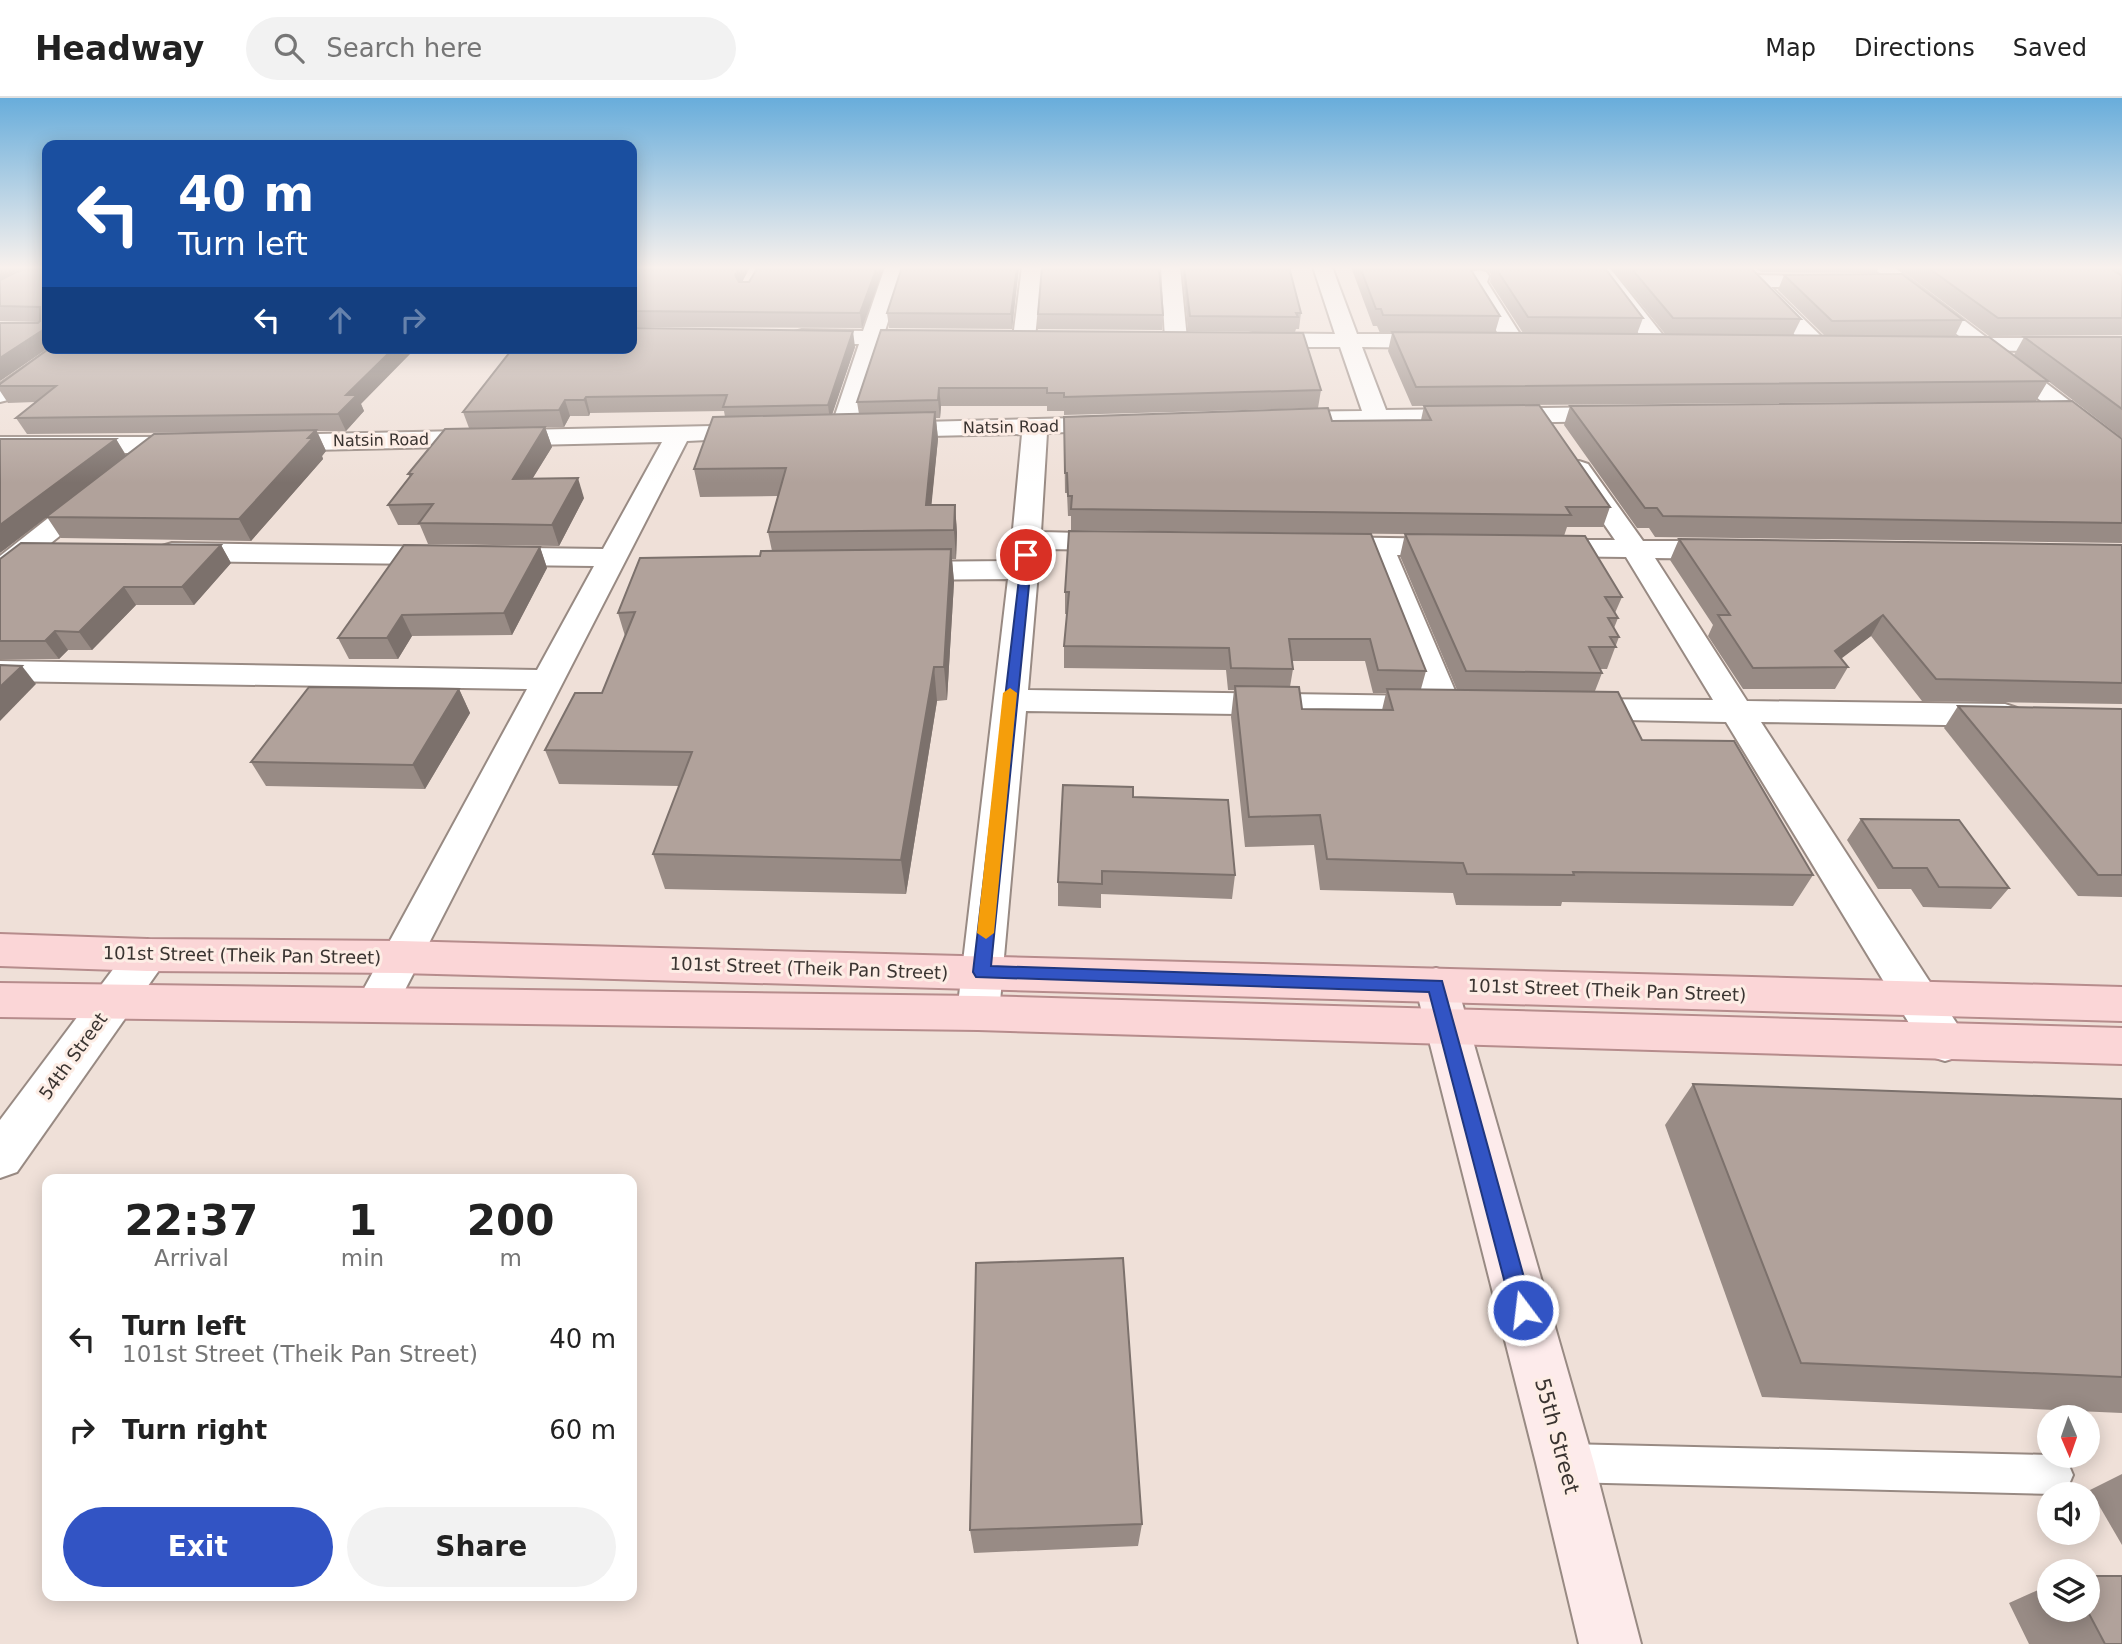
<!DOCTYPE html>
<html lang="en">
<head>
<meta charset="utf-8">
<style>
	body { margin:0; font-family:"DejaVu Sans",sans-serif; background:#f2f2f2; color:#222; height:100vh; display:flex; flex-direction:column; font-size:26px; white-space:nowrap }
	* { box-sizing:border-box; margin:0 }
	p { font-size:23px; color:#767676 }
	.icon { flex:none; width:38px; height:38px; fill:none; stroke:currentColor; stroke-width:2; stroke-linecap:round; stroke-linejoin:round }
	.map { position:relative; flex:1; overflow:hidden }
	.panel { position:absolute; left:42px; top:1076px; width:595px; height:427px; display:flex; flex-direction:column; background:#fff; border-radius:14px; box-shadow:0 4px 18px #0003 }
	.panel>* { flex:none }
	.guide { position:absolute; left:42px; top:42px; width:595px; height:214px; border-radius:14px; box-shadow:0 4px 18px #0003; background:#1a4fa0; color:#fff; overflow:hidden }
	.needle { width:46px; rotate:178deg }
	.buttons { position:absolute; left:2037px; top:1307px; display:grid; gap:14px }
	.buttons a { display:grid; place-items:center; width:63px; height:63px; border-radius:50%; background:#fff; box-shadow:0 4px 18px #0003; font-size:35px }
	.pin { position:absolute; display:grid; place-items:center; width:60px; height:60px; color:#fff; margin:-30px; border:4px solid #fff; border-radius:50%; box-shadow:0 2px 7px #0007 }
	.me { position:absolute; width:77px; margin:-38px; rotate:345deg; stroke-linejoin:round; filter:drop-shadow(0 0 5px #0008) }
	.turn { display:flex; align-items:center; gap:24px; height:147px; padding:0 21px; font-size:32px }
	.turn .icon { width:91px; height:91px; stroke-width:2.5 }
	.turn b { display:block; font-size:49px; line-height:60px }
	.lanes { display:flex; align-items:center; height:66px; padding:0 21px; background:#0003; justify-content:center; gap:35px; direction:ltr }
	.lanes .off { opacity:.35 }
	.eta { display:flex; justify-content:space-evenly; align-items:center; height:119px; text-align:center }
	.eta b { font-size:42px; font-weight:600; line-height:49px }
	.primary-button { display:flex; gap:14px; margin-top:auto; padding:14px 21px }
	.primary-button a { flex:1; height:80px; border-radius:42px; background:#3254c4; color:#fff; font-size:28px; font-weight:600; line-height:80px; text-align:center }
	.primary-button a+a { background:#f2f2f2; color:#222 }
	ul { padding:0; list-style:none }
	li { display:flex; align-items:center; gap:21px; height:91px; padding:0 21px }
	li div { flex:1 }
	li b { display:block; font-size:26px }
	li em { font-style:normal }
	header { display:flex; align-items:center; gap:42px; box-sizing:border-box; height:98px; padding:0 35px; background:#fff; border-bottom:2px solid #e0e0e0 }
	header strong { font-size:33px }
	nav { display:flex; gap:38px; margin-inline-start:auto; font-size:24px }
	.search { width:490px; height:63px; background:#f2f2f2; display:flex; align-items:center; gap:18px; box-sizing:border-box; padding:0 24px; border-radius:38px; color:#767676; font-size:26px }
	.map>svg:first-child { display:block }
	.lines { fill:none; stroke-linecap:round; stroke-linejoin:round }
	.service-casing { stroke:#988a83; stroke-width:4 }
	.minor-casing { stroke:#988a83; stroke-width:4 }
	.tertiary-casing { stroke:#988a83; stroke-width:4 }
	.secondary-casing { stroke:#988a83; stroke-width:4 }
	.primary-casing { stroke:#b68c8c; stroke-width:4 }
	.service { fill:#fff; fill-rule:evenodd }
	.minor { fill:#fff; fill-rule:evenodd }
	.tertiary { fill:#fff; fill-rule:evenodd }
	.secondary { fill:#fdebeb; fill-rule:evenodd }
	.primary { fill:#fbd6d7; fill-rule:evenodd }
	.wall { fill:#988b85; fill-rule:evenodd }
	.shaded-wall { fill:#7c716c }
	.building { fill:#b1a29b; stroke:#7c716c; stroke-width:2 }
	.route { fill:#3254c4; stroke:#20377f; stroke-width:2 }
	.slow { fill:#f59e0b }
	.labels { text-anchor:middle; dominant-baseline:central; stroke-width:6; stroke-linejoin:round; paint-order:stroke }
	.far-street-label { font-size:16px; fill:#3a3431; stroke:#fdede5 }
	.street-label { font-size:18px; fill:#3a3431; stroke:#fdede5 }
	.near-street-label { font-size:21px; fill:#3a3431; stroke:#fdede5 }
</style>
</head>
<body>
<header>
<strong>Headway</strong>
<div class="search"><svg class="icon" aria-label="search" viewBox="0 0 24 24"><circle cx="10" cy="10" r="6"/><path d="M15 15l6 6"/></svg>Search here</div>
<nav><a>Map</a><a>Directions</a><a>Saved</a></nav>
</header>
<div class="map">
<svg width="2122" height="1546" viewBox="0 0 2122 1546">
	<rect width="100%" height="100%" fill="#efe0d8"/>
	<g class="lines">
		<g class="service-casing">
			<polygon id="service" points="1565,1346 2049,1357 2067,1363 2073,1377 2067,1391 2053,1396 1565,1384 1551,1379 1546,1365 1551,1351"/>
		</g>
		<g class="minor-casing">
			<g id="minor">
				<polygon points="885,169 905,169 885,233 939,235 942,240 939,245 931,247 881,246 854,332 851,337 842,339 833,337 830,332 859,246 802,246 794,244 791,239 794,234 802,232 863,233"/>
				<polygon points="1022,169 1042,169 1035,240 1032,245 1016,245 1013,240"/>
				<polygon points="1161,169 1180,169 1187,241 1184,246 1168,246 1165,241"/>
				<polygon points="1313,169 1332,169 1357,236 1442,236 1450,238 1453,243 1450,248 1442,250 1362,249 1386,312 1618,309 1627,311 1630,316 1627,321 1618,323 1279,328 1270,326 1267,321 1270,316 1279,314 1362,313 1340,249 1253,249 1245,247 1242,242 1245,237 1253,235 1335,236"/>
				<polygon points="1590,169 1609,169 1666,241 1669,246 1666,251 1650,251"/>
				<polygon points="1479,172 1486,174 1489,178 1487,184 1525,244 1522,249 1506,249 1471,191 1467,184 1472,174"/>
				<polygon points="1754,177 1841,179 1844,183 1841,187 1834,189 1771,189 1826,243 1829,248 1826,253 1810,253 1754,194 1752,188 1747,187 1744,183 1747,179"/>
				<polygon points="1950,240 2122,240 2122,254 1942,252 1939,247 1942,242"/>
				<polygon points="52,250 78,250 8,302 0,304 0,286"/>
				<polygon points="1118,319 1127,321 1130,326 1127,331 1047,335 1041,434 1122,436 1132,438 1136,444 1132,450 1122,452 1040,451 1028,592 1424,598 1368,456 1313,453 1309,447 1313,441 1323,439 1455,441 1465,443 1469,449 1465,455 1455,457 1397,457 1462,609 1457,616 1445,619 1026,613 999,915 993,927 978,932 963,927 957,915 1008,481 901,482 891,479 886,473 891,467 901,464 1010,463 1022,336 884,339 875,337 872,332 875,327 884,325"/>
				<polygon points="761,327 770,329 773,334 770,339 687,343 391,919 376,924 361,919 355,907 527,591 0,583 0,563 537,572 594,468 172,463 162,460 158,454 162,448 172,445 603,451 662,344 268,353 259,350 255,345 259,340 268,337"/>
				<polygon points="0,339 190,339 199,342 203,347 199,352 190,355 0,355"/>
				<polygon points="1579,363 1588,366 1643,443 1728,443 1738,446 1742,452 1738,458 1728,461 1655,460 1747,603 2005,606 2017,610 2022,617 2017,624 2005,628 1761,624 1961,932 1967,945 1961,958 1945,963 1929,958 1726,624 1575,621 1563,618 1558,611 1563,604 1575,601 1713,602 1626,459 1540,458 1530,456 1526,450 1530,444 1540,442 1615,442 1566,371 1570,366"/>
				<polygon points="94,389 103,391 107,397 103,403 10,478 0,481 0,458 85,391"/>
				<polygon points="147,841 162,846 168,857 162,868 17,1074 0,1080 0,1022 132,846"/>
			</g>
		</g>
		<g class="tertiary-casing">
			<polygon id="tertiary" points="1872,169 1894,169 2122,343 2122,363 2113,360"/>
		</g>
		<g class="secondary-casing">
			<polygon id="secondary" points="1436,870 1451,875 1457,887 1594,1365 1641,1546 1579,1546 1536,1365 1415,887 1421,875"/>
		</g>
		<g class="primary-casing">
			<g id="primary">
				<polygon points="0,836 147,841 400,843 2122,889 2122,923 400,875 147,873 0,868"/>
				<polygon points="0,885 978,898 2122,930 2122,966 978,932 0,919"/>
			</g>
		</g>
		<use href="#service" class="service"/>
		<use href="#minor" class="minor"/>
		<use href="#tertiary" class="tertiary"/>
		<use href="#secondary" class="secondary"/>
		<use href="#primary" class="primary"/>
	</g>
	<g class="wall">
		<polygon points="47,169 48,250 0,283 39,224 0,223 0,182"/>
		<polygon points="632,169 750,169 742,184 884,169 862,230 632,229"/>
		<polygon points="1019,169 1012,231 889,230 887,215"/>
		<polygon points="1182,169 1289,169 1301,215 1299,231 1296,231 1295,234 1188,233"/>
		<path d="M1351,169h253l39,51 -6,16h28l-54,-67h139l51,52 -8,16h31l-46,-45 6,-15 179,45 -8,16 93,45 -12,20 -624,5 -24,-55 4,-18h-12l-3,-7h-4zM1486,171l5,5 -1,8 33,51h-28l5,-17 -29,-45z"/>
		<polygon points="1754,169 1879,169 1876,175 1761,174"/>
		<polygon points="1897,169 2122,169 2122,237 1989,238"/>
		<polygon points="1038,216 1163,217 1162,232 1038,231"/>
		<polygon points="881,232 1321,292 1318,310 1064,317 1064,313 1047,313 1047,308 941,308 940,320 936,320 938,341 931,407 955,407 957,435 956,461 952,461 954,484 947,602 937,603 906,796 665,791 653,756 679,688 559,686 545,652 602,595 625,538 618,515 772,453 768,434 778,398 700,399 694,371 725,319 724,313 590,315 589,318 570,318 564,329 469,330 463,314 855,249 832,316 859,316 857,304"/>
		<polygon points="2024,239 2122,239 2122,340 2014,257"/>
		<polygon points="50,250 361,306 364,313 346,333 317,333 326,353 322,358 323,361 251,443 61,440 47,419 0,455 116,341 126,357 243,334 27,336 16,320 35,304 8,305 0,293 0,286"/>
		<polygon points="1424,308 1610,409 1603,429 1567,429 1564,438 1071,432 1071,418 1068,418 1067,395 1065,395 1064,319 1332,323 1421,322"/>
		<polygon points="1570,308 2122,341 2122,445 1655,439 1649,430 1637,430 1564,327"/>
		<polygon points="545,329 552,349 532,381 584,400 559,448 428,446 420,427 398,427 388,407 410,379 408,376"/>
		<path d="M1371,436l55,137 -5,18 36,1 -57,-134 5,-22 217,63 -7,16 3,5 -4,10 5,9 -12,32h-7l2,4 -7,18 47,49 171,135 -20,31 -231,-4 -1,4 -105,-1 -3,-12 -133,-3 -6,-45 -69,2 -14,-130 3,-27h-6l-2,-20 -162,-2v-22l3,-32h-2v-22zM1292,563h73l8,32h13l-4,17 -80,-1 -12,-22 3,-18z"/>
		<polygon points="1679,441 2122,447 2122,606 1922,603 1871,538 1841,560 1848,569 1835,591 1743,591 1708,538 1713,527 1670,462"/>
		<polygon points="221,447 231,465 194,507 136,507 92,552 68,552 59,561 0,561 0,461"/>
		<polygon points="540,449 547,470 512,537 412,538 398,561 349,561 338,540"/>
		<polygon points="459,591 470,615 425,691 266,688 251,664"/>
		<polygon points="1958,608 2122,611 2122,799 2078,798 1944,630"/>
		<polygon points="1133,699 1235,777 1232,801 1101,796 1101,810 1058,808 1058,784"/>
		<polygon points="1861,721 2009,790 1991,811 1923,809 1911,791 1878,791 1847,742"/>
		<polygon points="1693,986 2122,1001 2122,1315 1762,1299 1665,1027"/>
		<polygon points="2122,1376 2122,1447 2090,1392"/>
		<polygon points="1142,1426 1138,1448 974,1455 970,1432"/>
		<polygon points="2049,1487 2049,1512 2088,1512 2122,1546 2029,1546 2009,1505"/>
	</g>
	<g class="shaded-wall">
		<polygon points="0,169 24,169 0,182"/>
		<polygon points="740,169 750,169 738,192 735,177"/>
		<polygon points="877,169 884,169 862,230 860,215"/>
		<polygon points="1017,169 1021,169 1019,169 1012,231 1011,216"/>
		<polygon points="1469,169 1487,169 1486,171 1470,173"/>
		<polygon points="43,232 47,240 48,250 0,283 0,260"/>
		<polygon points="853,233 855,249 830,323 828,307"/>
		<polygon points="394,250 416,250 361,306 364,313 346,333 338,316 346,297"/>
		<polygon points="939,290 941,308 940,320 938,302"/>
		<polygon points="586,299 590,315 589,318 584,302"/>
		<polygon points="565,302 570,318 564,329 559,312"/>
		<polygon points="935,314 938,341 929,432 926,407"/>
		<polygon points="545,329 552,349 520,401 513,381"/>
		<polygon points="316,332 326,353 322,358 323,361 251,443 239,421"/>
		<polygon points="116,341 126,358 0,455 0,427"/>
		<polygon points="578,380 584,400 559,448 552,427"/>
		<polygon points="955,407 957,435 956,461 954,432"/>
		<polygon points="221,447 231,465 194,507 182,489"/>
		<polygon points="540,449 547,470 512,537 504,515"/>
		<polygon points="951,451 954,484 947,602 944,569"/>
		<polygon points="124,489 136,507 92,552 79,534"/>
		<polygon points="402,517 412,538 398,561 387,540"/>
		<polygon points="1883,517 1871,538 1829,570 1835,553"/>
		<polygon points="55,533 68,552 59,561 45,543"/>
		<polygon points="22,568 36,586 0,623 0,589"/>
		<polygon points="934,569 937,603 906,796 901,762"/>
		<polygon points="459,591 470,615 425,691 413,667"/>
	</g>
	<g class="building">
		<polygon points="27,169 47,169 47,232 43,232 0,260 0,225 38,225 40,223 40,209 0,208 0,182"/>
		<polygon points="632,169 740,169 735,177 739,184 749,184 758,169 877,169 860,215 632,213"/>
		<polygon points="902,169 1017,169 1011,216 887,215"/>
		<polygon points="1042,169 1159,169 1163,217 1038,216"/>
		<polygon points="1184,169 1289,169 1301,215 1296,215 1298,219 1190,218"/>
		<polygon points="1360,169 1469,169 1500,218 1383,217 1381,211 1376,211"/>
		<polygon points="1495,169 1604,169 1643,220 1528,219"/>
		<polygon points="1630,169 1750,169 1801,221 1673,220"/>
		<polygon points="1927,169 2108,169 2122,178 2122,220 1998,220"/>
		<polygon points="1902,176 1963,222 1832,223 1784,177"/>
		<polygon points="632,230 853,233 828,307 723,309 727,297 586,299 584,302 565,302 559,312 463,314 513,250 632,250"/>
		<polygon points="881,232 1303,235 1321,292 1064,299 1064,295 1047,295 1047,290 939,290 938,302 857,304"/>
		<polygon points="1392,234 1989,239 2048,283 1416,289"/>
		<polygon points="2024,239 2122,239 2122,311"/>
		<polygon points="50,250 394,250 346,297 357,297 338,316 16,320 56,288 0,288 0,286"/>
		<polygon points="2072,303 2122,341 2122,425 1663,418 1657,410 1645,410 1570,308"/>
		<polygon points="1539,307 1610,409 1566,409 1571,417 1071,411 1072,398 1068,398 1067,375 1065,375 1064,319 1328,310 1332,323 1431,322 1424,308"/>
		<polygon points="935,314 926,407 955,407 954,432 768,434 786,370 694,371 713,319"/>
		<polygon points="545,329 513,381 578,380 552,427 419,425 433,406 388,407 412,376 408,376 445,331"/>
		<polygon points="316,332 308,340 313,340 239,421 46,419 154,336"/>
		<polygon points="0,341 116,341 0,427"/>
		<polygon points="1069,433 1371,436 1426,573 1378,572 1370,541 1289,541 1293,571 1231,570 1229,550 1064,548 1069,494 1065,494"/>
		<polygon points="1405,436 1585,438 1622,499 1605,499 1618,520 1608,520 1619,539 1610,539 1616,549 1589,549 1602,575 1466,573"/>
		<polygon points="1679,441 2122,447 2122,585 1936,581 1883,517 1835,553 1848,569 1753,570 1718,517 1730,517"/>
		<polygon points="21,445 221,447 182,489 124,489 79,534 55,533 45,543 0,543 0,461"/>
		<polygon points="404,447 540,449 504,515 402,517 387,540 338,540"/>
		<polygon points="951,451 944,569 934,569 901,762 653,756 692,654 545,652 575,595 602,595 635,514 618,515 640,460 760,458 761,453"/>
		<polygon points="0,567 22,568 0,589"/>
		<polygon points="1235,588 1299,589 1302,611 1393,612 1387,591 1618,594 1642,642 1734,643 1813,777 1573,774 1574,777 1467,776 1463,765 1327,761 1320,717 1249,719"/>
		<polygon points="309,589 459,591 413,667 251,664"/>
		<polygon points="1958,608 2122,611 2122,777 2098,777"/>
		<polygon points="1063,687 1133,689 1133,699 1228,702 1235,777 1102,773 1102,786 1058,784"/>
		<polygon points="1861,721 1959,722 2009,790 1939,789 1927,770 1893,770"/>
		<polygon points="1693,986 2122,1001 2122,1279 1801,1265"/>
		<polygon points="1123,1160 1142,1426 970,1432 976,1165"/>
		<polygon points="2088,1478 2122,1478 2122,1546 2105,1546 2087,1512"/>
	</g>
	<linearGradient id="sky" x2="0" y2="1"><stop stop-color="#68addb"/><stop offset="0.44" stop-color="#f8f1ed"/><stop offset="1" stop-color="#f8f1ed" stop-opacity="0"/></linearGradient>
	<rect width="2122" height="385" fill="url(#sky)"/>
	<polygon class="route" points="1022,455 1032,457 991,868 1442,883 1533,1212 1530,1219 1523,1222 1515,1219 1512,1212 1429,894 976,879 973,874"/>
	<polygon class="slow" points="1010,590 1017,595 994,835 986,841 977,835 1003,595"/>
	<g class="labels">
		<g class="far-street-label">
			<text transform="translate(1011 329) rotate(-1)">Natsin Road</text>
			<text transform="translate(381 342) rotate(-1)">Natsin Road</text>
		</g>
		<g class="street-label">
			<text transform="translate(242 857) rotate(1)">101st Street (Theik Pan Street)</text>
			<text transform="translate(809 870) rotate(2)">101st Street (Theik Pan Street)</text>
			<text transform="translate(1607 892) rotate(2)">101st Street (Theik Pan Street)</text>
			<text transform="translate(73 958) rotate(-54)">54th Street</text>
		</g>
		<g class="near-street-label">
			<text transform="translate(1557 1338) rotate(75)">55th Street</text>
		</g>
	</g>
</svg>
<div class="buttons">
<a><svg class="needle" viewBox="-14 -14 28 28"><path d="M0-13l5 13h-10z" fill="#e53935"/><path d="M0 13l5-13h-10z" fill="#767676"/></svg></a>
<a><svg class="icon" aria-label="sound" viewBox="0 0 24 24"><path d="M4 9h4l5-4v14l-5-4H4zM17 9q2 3 0 6"/></svg></a>
<a><svg class="icon" aria-label="layers" viewBox="0 0 24 24"><path d="M12 4l9 5-9 5-9-5zM3 14l9 5 9-5"/></svg></a>
</div>
<div class="pin" style="left:1026px;top:457px;background:#d93025"><svg class="icon" aria-label="arrive" viewBox="0 0 24 24"><path d="M6 21V4h12l-3 4 3 4H6"/></svg></div>
<svg class="me" style="left:1523px;top:1212px" viewBox="-20 -20 40 40"><circle r="17" fill="#3254c4" stroke="#fff" stroke-width="3"/><path d="M0-11L8 9 0 5-8 9z" fill="#fff"/></svg>
<div class="guide">
<div class="turn"><svg class="icon" aria-label="left" viewBox="0 0 24 24"><path d="M17 20v-9H6M10 6l-5 5 5 5"/></svg><div><b>40 m</b>Turn left</div></div>
<div class="lanes"><svg class="icon" aria-label="left" viewBox="0 0 24 24"><path d="M17 20v-9H6M10 6l-5 5 5 5"/></svg><svg class="icon off" aria-label="ahead" viewBox="0 0 24 24"><path d="M12 20V5M6 11l6-6 6 6"/></svg><svg class="icon off" aria-label="right" viewBox="0 0 24 24"><path d="M7 20v-9h11M14 6l5 5-5 5"/></svg></div>
</div>
<section class="panel">
<div class="eta">
<div><b>22:37</b><p>Arrival</p></div>
<div><b>1</b><p>min</p></div>
<div><b>200</b><p>m</p></div>
</div>
<ul>
<li><svg class="icon" aria-label="left" viewBox="0 0 24 24"><path d="M17 20v-9H6M10 6l-5 5 5 5"/></svg><div><b>Turn left</b><p>101st Street (Theik Pan Street)</p></div><em>40 m</em></li>
<li><svg class="icon" aria-label="right" viewBox="0 0 24 24"><path d="M7 20v-9h11M14 6l5 5-5 5"/></svg><div><b>Turn right</b></div><em>60 m</em></li>
</ul>
<div class="primary-button"><a>Exit</a><a>Share</a></div>
</section>
</div>
</body>
</html>
